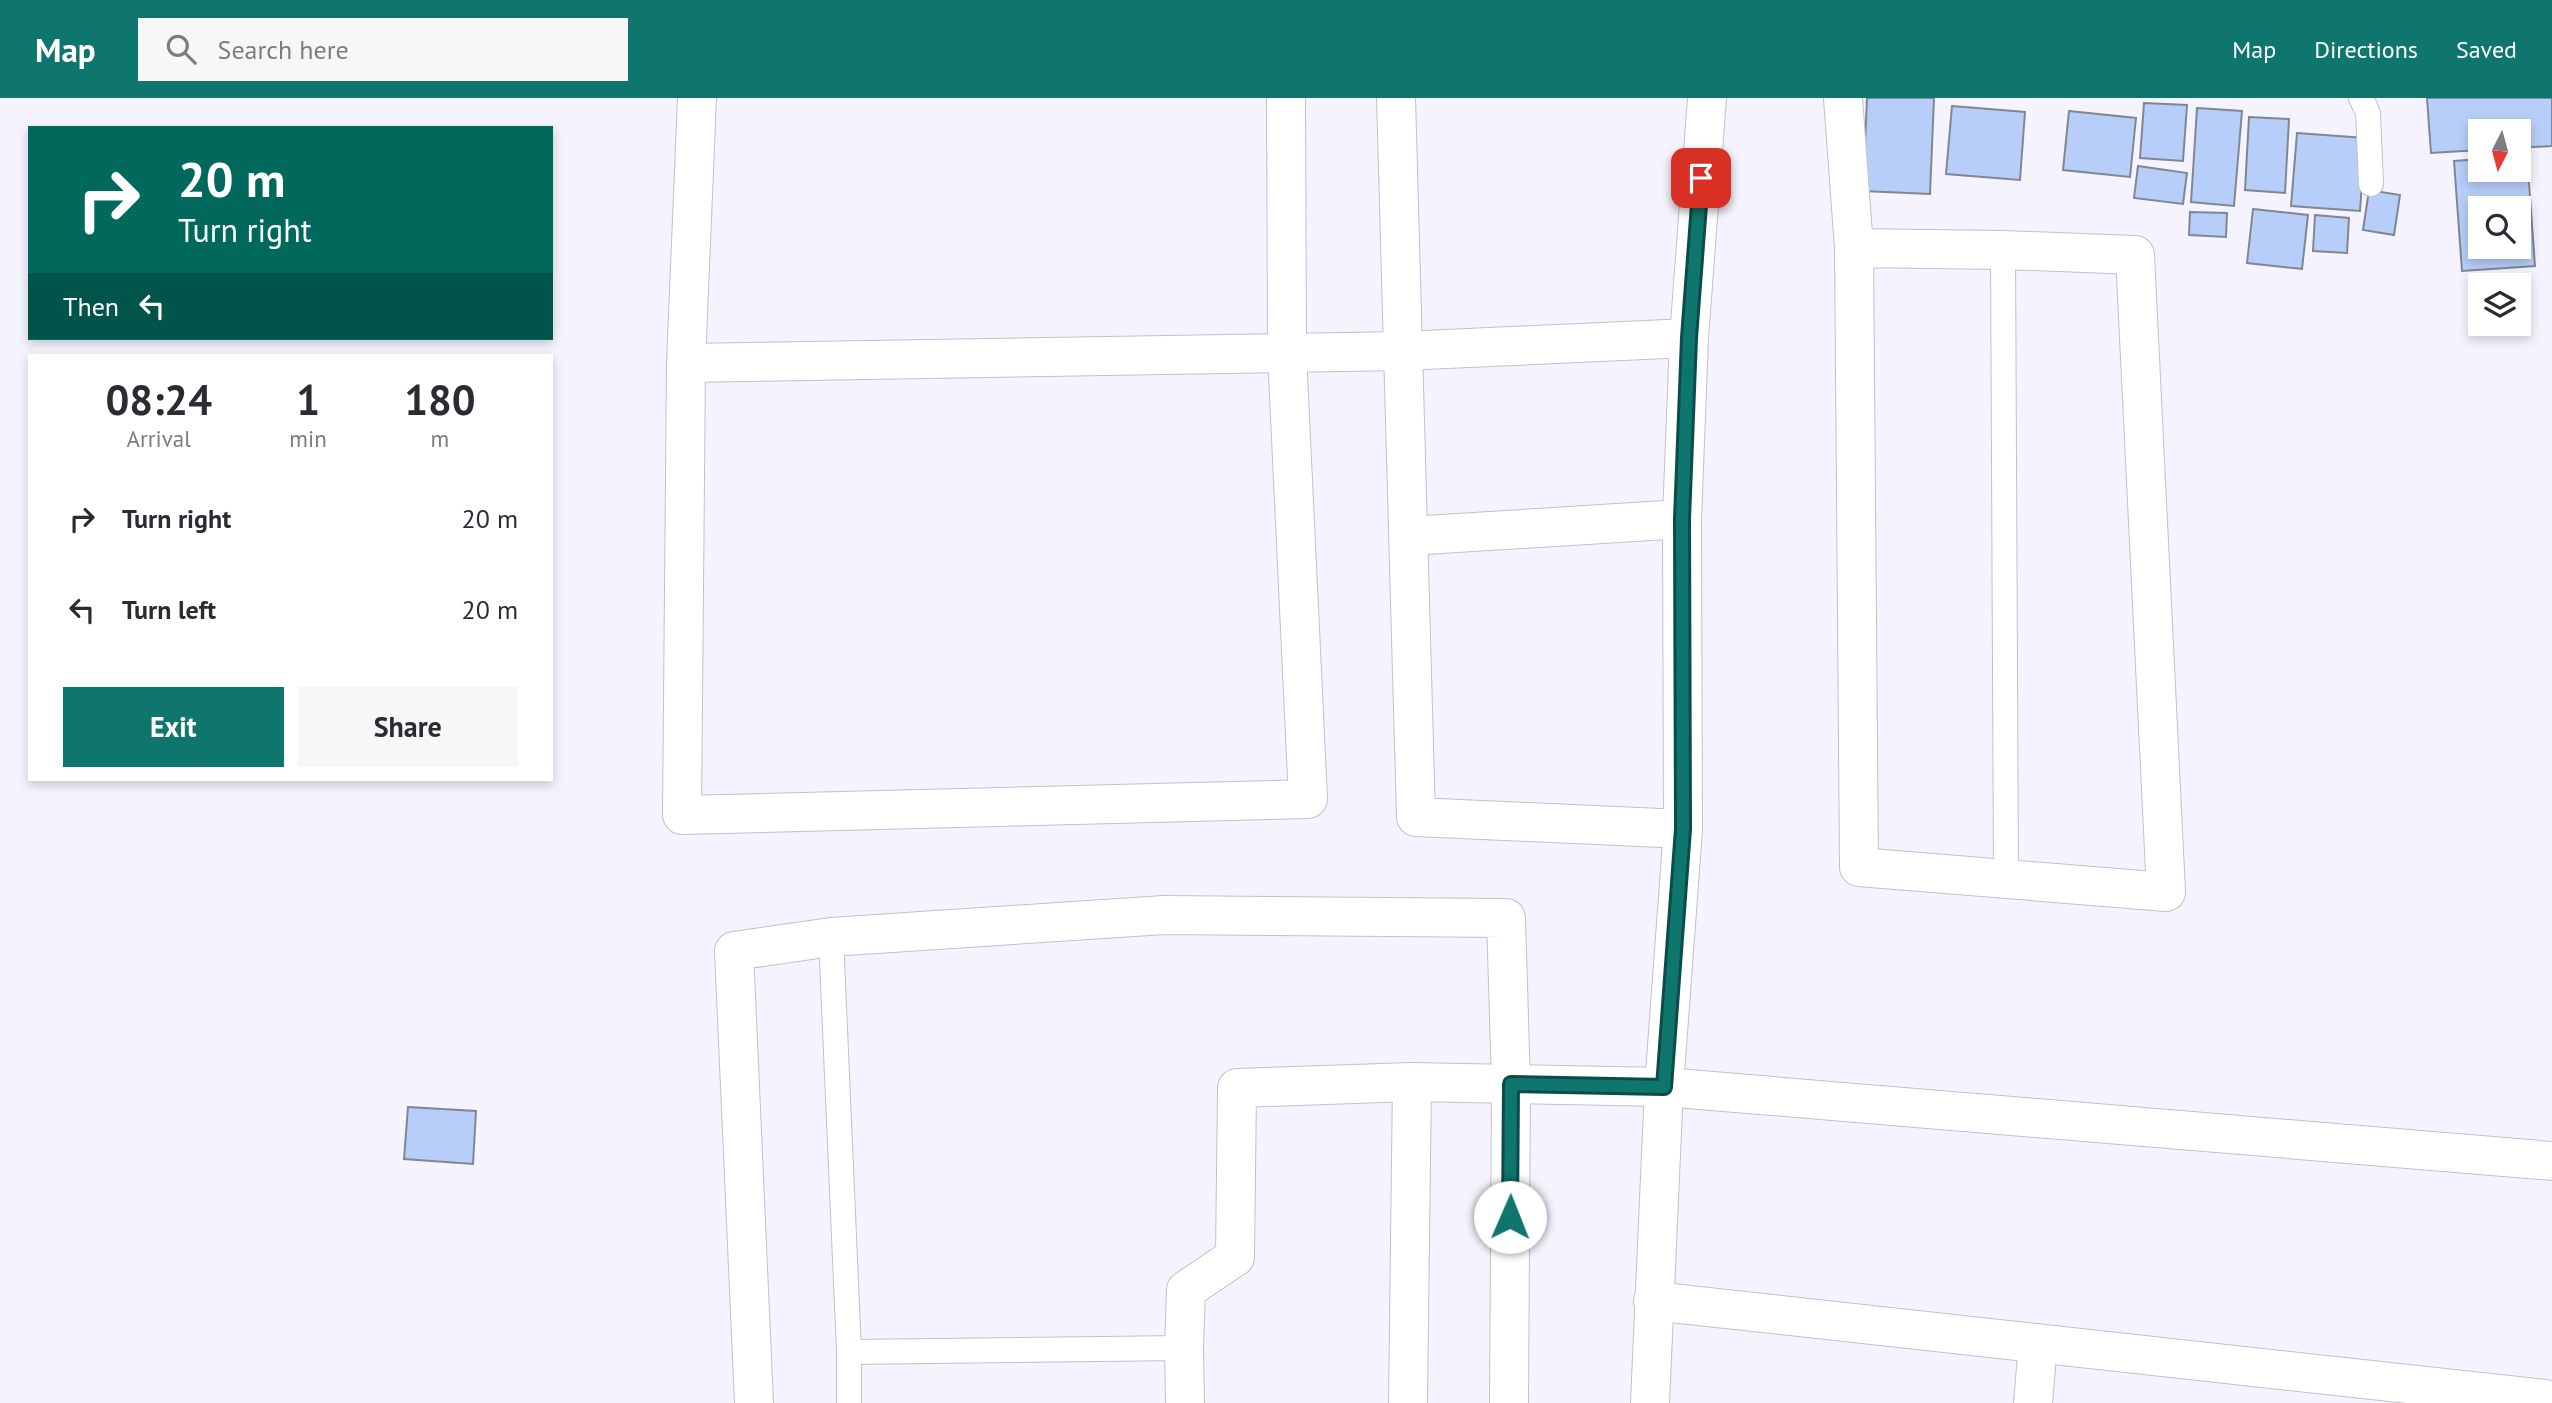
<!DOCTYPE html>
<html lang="en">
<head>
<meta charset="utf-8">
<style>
	body { margin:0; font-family:"PT Sans",sans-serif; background:#f7f7f7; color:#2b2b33; height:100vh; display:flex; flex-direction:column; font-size:26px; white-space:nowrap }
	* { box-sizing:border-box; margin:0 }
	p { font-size:23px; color:#7c7c81 }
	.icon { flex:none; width:38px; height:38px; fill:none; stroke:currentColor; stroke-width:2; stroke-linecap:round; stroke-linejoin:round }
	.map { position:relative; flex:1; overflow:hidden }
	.details { position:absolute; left:28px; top:256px; width:525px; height:427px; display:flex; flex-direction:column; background:#fff; border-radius:0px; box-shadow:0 4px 10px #0003 }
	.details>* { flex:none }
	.hud { position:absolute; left:28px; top:28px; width:525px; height:214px; border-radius:0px; box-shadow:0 4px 10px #0003; background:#00695c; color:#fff; overflow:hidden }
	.needle { width:46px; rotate:186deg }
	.fabs { position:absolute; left:2468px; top:21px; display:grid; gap:14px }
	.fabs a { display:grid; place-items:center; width:63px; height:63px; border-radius:0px; background:#fff; box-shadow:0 4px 10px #0003; font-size:35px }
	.pin { position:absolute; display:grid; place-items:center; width:60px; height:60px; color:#fff; margin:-30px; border-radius:14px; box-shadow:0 4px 10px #0006 }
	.me { position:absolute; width:77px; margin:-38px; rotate:1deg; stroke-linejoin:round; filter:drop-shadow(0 0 5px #0008) }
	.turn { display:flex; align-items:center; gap:24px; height:147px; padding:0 35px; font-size:32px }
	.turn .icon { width:91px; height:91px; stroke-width:2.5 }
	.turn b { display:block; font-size:49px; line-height:60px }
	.then { display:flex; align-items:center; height:66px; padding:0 35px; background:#0003; gap:14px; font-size:26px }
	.eta { display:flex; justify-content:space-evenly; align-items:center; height:119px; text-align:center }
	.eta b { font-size:42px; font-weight:700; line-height:49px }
	.primary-button { display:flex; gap:14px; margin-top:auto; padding:14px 35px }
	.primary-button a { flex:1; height:80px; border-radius:0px; background:#0f766e; color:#fff; font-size:28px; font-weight:700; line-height:80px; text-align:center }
	.primary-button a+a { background:#f7f7f7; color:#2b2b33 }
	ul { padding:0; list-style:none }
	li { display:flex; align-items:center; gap:21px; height:91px; padding:0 35px }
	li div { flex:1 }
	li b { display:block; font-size:26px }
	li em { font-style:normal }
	header { display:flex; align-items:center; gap:42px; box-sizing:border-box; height:98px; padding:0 35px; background:#0f766e; color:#fff }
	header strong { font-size:33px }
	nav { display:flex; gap:38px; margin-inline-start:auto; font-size:24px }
	.search { width:490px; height:63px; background:#f7f7f7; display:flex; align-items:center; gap:18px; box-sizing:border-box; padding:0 24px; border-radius:0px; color:#7c7c81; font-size:26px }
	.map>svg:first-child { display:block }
	.building { fill:#b7cefa; stroke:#818791; stroke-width:2; fill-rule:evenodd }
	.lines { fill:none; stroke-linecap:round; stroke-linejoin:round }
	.service-casing { stroke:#c1c0cc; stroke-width:26 }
	.minor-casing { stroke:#c1c0cc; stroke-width:40 }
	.service { stroke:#fff; stroke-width:24 }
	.minor { stroke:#fff; stroke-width:38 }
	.route-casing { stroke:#0a4d48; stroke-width:18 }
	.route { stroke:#0f766e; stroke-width:12 }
</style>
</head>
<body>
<header>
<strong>Map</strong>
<div class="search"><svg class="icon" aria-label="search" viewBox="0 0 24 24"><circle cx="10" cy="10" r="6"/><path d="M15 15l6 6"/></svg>Search here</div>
<nav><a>Map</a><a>Directions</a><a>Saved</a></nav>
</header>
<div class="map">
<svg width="2552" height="1305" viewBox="0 0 2552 1305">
	<rect width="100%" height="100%" fill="#f5f4fe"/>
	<g class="building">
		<polygon points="1867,0 1934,0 1930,96 1863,93"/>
		<polygon points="2427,0 2552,0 2552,48 2518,50 2518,33 2480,33 2480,52 2431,55"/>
		<polygon points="2144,5 2187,7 2183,63 2140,60"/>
		<polygon points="1952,8 2025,14 2020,82 1946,76"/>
		<polygon points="2197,10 2242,13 2234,108 2191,104"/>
		<polygon points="2069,13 2136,20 2130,79 2063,72"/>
		<polygon points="2249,19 2289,21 2285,95 2245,92"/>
		<polygon points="2297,35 2365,40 2360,113 2291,108"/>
		<path d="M2527,57l8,111 -73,5 -8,-110 26,-2v11h38v-14zM2480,110h38v39h-38z"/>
		<polygon points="2138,68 2187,75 2183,106 2134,100"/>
		<polygon points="2369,92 2400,97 2394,137 2363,132"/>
		<polygon points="2253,111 2308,117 2302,171 2247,165"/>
		<polygon points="2190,114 2227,115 2226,139 2189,137"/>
		<polygon points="2315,117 2349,120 2347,155 2313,153"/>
		<polygon points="408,1009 476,1013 473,1066 404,1061"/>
	</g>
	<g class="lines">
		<g class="service-casing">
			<g id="service">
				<polyline points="2361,0 2368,15 2371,86"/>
				<polyline points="2003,152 2006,780"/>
				<polyline points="831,839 849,1254 849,1305"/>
				<polyline points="849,1254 1184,1250"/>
			</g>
		</g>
		<g class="minor-casing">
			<g id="minor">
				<polyline points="697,0 686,265 682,717 1308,701 1287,255 1286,0"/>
				<polyline points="1396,0 1416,719 1683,731"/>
				<polyline points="1843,0 1854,150 1859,769 2166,794 2135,157 2003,152 1854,150"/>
				<polyline points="686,265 1402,253 1689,240"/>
				<polyline points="1409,438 1682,421"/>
				<polyline points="1653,1203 2545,1301 2545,1305"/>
				<polyline points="754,1305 734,853 831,839 1164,817 1506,820 1511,986 1509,1305"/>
				<polyline points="1185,1305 1184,1250 1186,1192 1235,1159 1237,990 1412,984 1664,989 2552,1063"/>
				<polyline points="1408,1305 1412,984"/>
				<polyline points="1650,1305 1664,989 1683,731 1682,421 1689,240 1707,0"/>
				<polyline points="2033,1305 2038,1246"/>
			</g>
		</g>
		<use href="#service" class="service"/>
		<use href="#minor" class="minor"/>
	</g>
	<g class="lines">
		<g class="route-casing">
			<polyline id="route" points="1510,1119 1511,986 1664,989 1683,731 1682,421 1689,240 1701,80"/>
		</g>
		<use href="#route" class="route"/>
	</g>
</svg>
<div class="fabs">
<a><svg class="needle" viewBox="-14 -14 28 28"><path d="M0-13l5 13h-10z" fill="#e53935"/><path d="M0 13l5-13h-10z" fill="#7c7c81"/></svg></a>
<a><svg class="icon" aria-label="search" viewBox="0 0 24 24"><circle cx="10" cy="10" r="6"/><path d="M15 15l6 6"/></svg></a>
<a><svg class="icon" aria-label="layers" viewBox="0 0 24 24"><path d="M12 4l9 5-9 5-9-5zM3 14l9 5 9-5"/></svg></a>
</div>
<div class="pin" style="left:1701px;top:80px;background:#d93025"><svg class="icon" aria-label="arrive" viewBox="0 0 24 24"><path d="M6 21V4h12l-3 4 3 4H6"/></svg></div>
<svg class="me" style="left:1510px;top:1119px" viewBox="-20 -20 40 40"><circle r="19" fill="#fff"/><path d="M0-13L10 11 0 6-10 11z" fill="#0f766e"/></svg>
<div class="hud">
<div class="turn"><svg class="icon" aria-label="right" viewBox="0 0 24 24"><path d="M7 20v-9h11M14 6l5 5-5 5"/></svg><div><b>20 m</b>Turn right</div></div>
<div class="then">Then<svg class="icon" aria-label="left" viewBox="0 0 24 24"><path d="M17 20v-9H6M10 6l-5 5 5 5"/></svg></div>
</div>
<section class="details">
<div class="eta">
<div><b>08:24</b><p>Arrival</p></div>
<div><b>1</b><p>min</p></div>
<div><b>180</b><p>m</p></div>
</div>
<ul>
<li><svg class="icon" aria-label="right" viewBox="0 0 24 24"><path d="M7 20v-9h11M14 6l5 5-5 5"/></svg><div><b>Turn right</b></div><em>20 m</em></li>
<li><svg class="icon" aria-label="left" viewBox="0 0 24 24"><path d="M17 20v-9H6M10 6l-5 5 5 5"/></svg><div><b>Turn left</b></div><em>20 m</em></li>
</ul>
<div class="primary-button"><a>Exit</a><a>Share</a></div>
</section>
</div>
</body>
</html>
